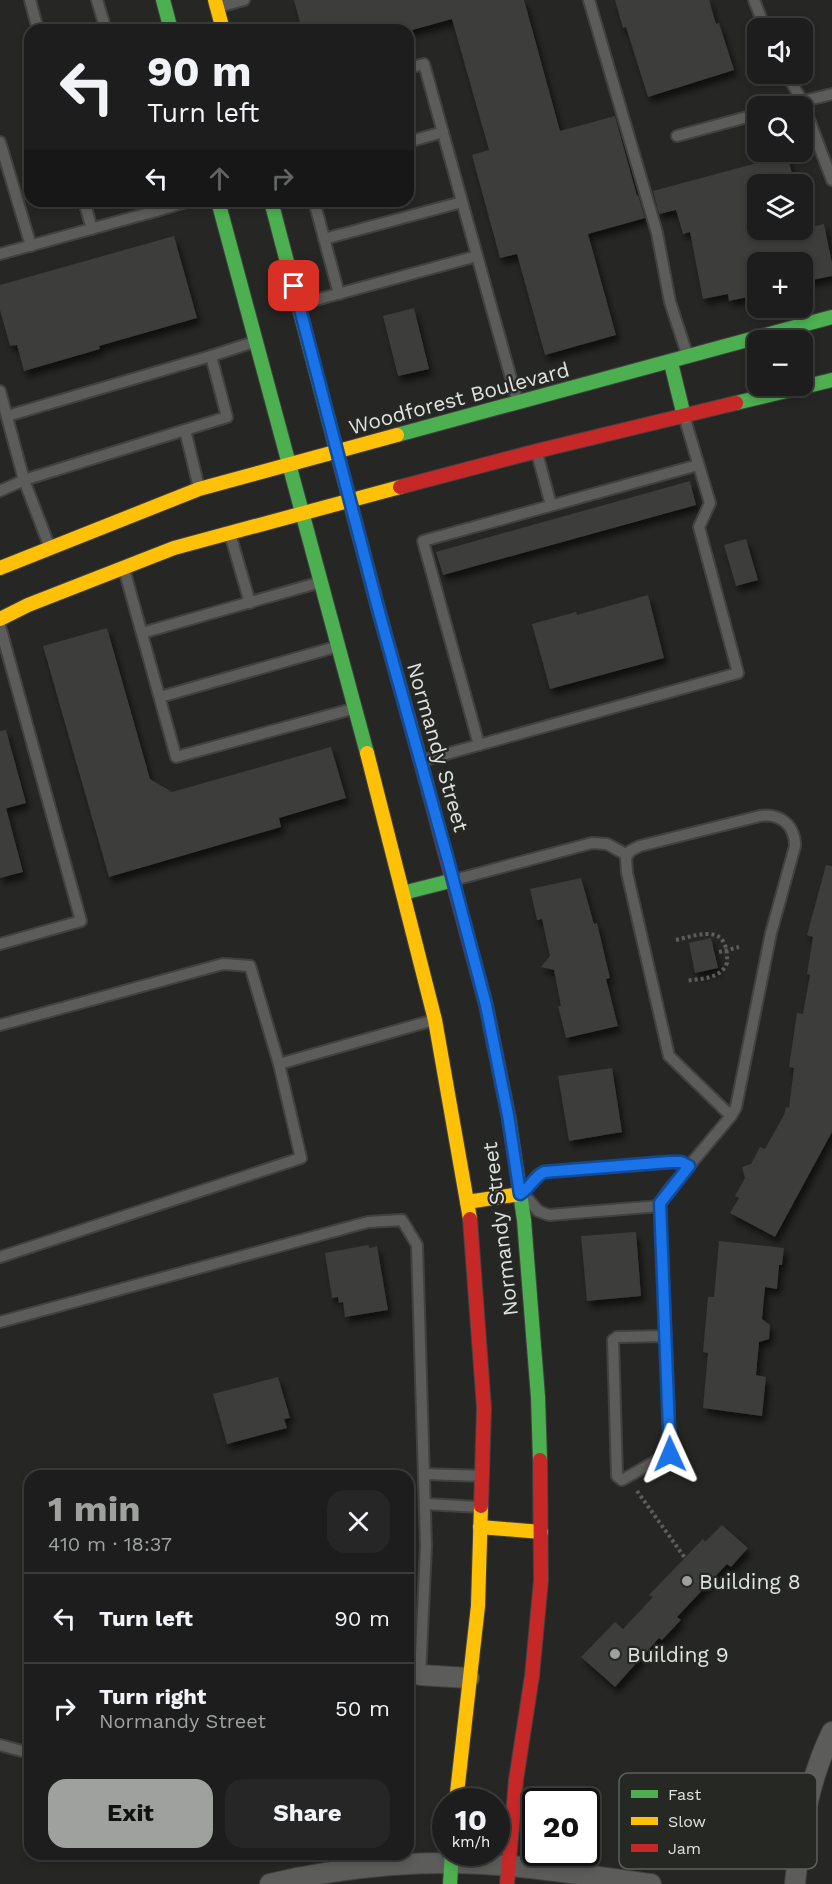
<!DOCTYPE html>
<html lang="en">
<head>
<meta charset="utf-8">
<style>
	body { margin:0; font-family:"Work Sans",sans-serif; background:#252625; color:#f1f3f6; height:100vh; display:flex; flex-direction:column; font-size:22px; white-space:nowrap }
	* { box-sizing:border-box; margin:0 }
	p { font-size:20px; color:#a0a2a3 }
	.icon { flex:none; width:33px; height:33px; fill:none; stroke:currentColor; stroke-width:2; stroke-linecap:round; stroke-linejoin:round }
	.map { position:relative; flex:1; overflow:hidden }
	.panel { position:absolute; left:24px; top:1470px; width:390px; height:390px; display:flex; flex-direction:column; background:#1c1d1c; border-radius:18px; box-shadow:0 3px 9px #0003,0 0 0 2px #3a3b3b }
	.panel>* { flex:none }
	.top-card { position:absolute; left:24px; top:24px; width:390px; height:183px; border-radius:18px; box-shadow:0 3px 9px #0003,0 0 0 2px #3a3b3b; background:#1c1d1c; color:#f1f3f6; overflow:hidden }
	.buttons { position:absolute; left:747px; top:18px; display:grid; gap:12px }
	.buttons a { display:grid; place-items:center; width:66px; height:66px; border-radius:12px; background:#1c1d1c; box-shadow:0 3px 9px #0003,0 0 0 2px #3a3b3b; font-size:30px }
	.speed { position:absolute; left:432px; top:1788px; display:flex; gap:12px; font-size:30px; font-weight:700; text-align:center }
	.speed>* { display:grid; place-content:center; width:78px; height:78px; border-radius:50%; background:#1c1d1c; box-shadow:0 3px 9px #0003,0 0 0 2px #3a3b3b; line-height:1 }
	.speed small { font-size:15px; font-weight:400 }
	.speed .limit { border:3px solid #111; border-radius:9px; background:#fff; color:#111 }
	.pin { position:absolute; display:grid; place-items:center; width:51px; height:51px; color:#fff; margin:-26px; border-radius:12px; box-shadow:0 3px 9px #0006 }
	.me { position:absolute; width:66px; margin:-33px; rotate:359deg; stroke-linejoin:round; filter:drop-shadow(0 0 4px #0008) }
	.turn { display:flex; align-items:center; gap:21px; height:126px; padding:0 24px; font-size:27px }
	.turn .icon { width:78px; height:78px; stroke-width:2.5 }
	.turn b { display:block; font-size:42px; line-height:51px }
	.lanes { display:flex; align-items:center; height:57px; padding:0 24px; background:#0003; justify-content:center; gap:30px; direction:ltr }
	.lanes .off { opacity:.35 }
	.round { display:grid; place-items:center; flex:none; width:63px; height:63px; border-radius:18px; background:#252625 }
	.overview { display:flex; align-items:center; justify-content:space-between; height:102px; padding:0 24px }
	h1 { font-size:36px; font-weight:700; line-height:45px; color:#9fa19e }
	.action { display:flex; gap:12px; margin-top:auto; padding:12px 24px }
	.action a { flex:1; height:69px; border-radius:18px; background:#9fa19e; color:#111; font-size:24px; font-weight:700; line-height:69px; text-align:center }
	.action a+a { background:#252625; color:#f1f3f6 }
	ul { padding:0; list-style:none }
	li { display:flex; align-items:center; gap:18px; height:90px; padding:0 24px; border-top:2px solid #3a3b3b }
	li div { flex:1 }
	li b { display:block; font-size:22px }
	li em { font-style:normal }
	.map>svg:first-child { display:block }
	.building { fill:#3c3d3b; filter:url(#shadow) }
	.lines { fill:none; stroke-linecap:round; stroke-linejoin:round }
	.lane-casing { stroke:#414240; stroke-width:14 }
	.street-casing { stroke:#414240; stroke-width:22 }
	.fast-casing { stroke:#414240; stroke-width:16 }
	.slow-casing { stroke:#414240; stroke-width:16 }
	.jam-casing { stroke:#414240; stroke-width:16 }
	.path { stroke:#5d5e5c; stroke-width:4; stroke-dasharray:3 3; stroke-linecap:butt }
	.lane { stroke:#5c5d5b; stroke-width:10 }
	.street { stroke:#5c5d5b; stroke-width:20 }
	.fast { stroke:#4caf50; stroke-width:14 }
	.slow { stroke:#ffc107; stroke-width:14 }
	.jam { stroke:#c62828; stroke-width:14 }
	.route-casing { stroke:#114b97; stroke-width:15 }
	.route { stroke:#1a73e8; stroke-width:10 }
	.poi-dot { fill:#9fa19e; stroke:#262824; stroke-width:2 }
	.labels { text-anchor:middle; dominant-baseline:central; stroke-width:4.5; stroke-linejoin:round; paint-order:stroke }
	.street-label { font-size:21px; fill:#e0e2df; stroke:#262824 }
	.poi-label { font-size:21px; fill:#e0e2df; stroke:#262824; text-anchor:start }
	.key { fill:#262824; stroke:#5e605c; stroke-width:1.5 }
	.key-label { font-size:16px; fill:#e0e2df }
</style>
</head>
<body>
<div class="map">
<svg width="832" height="1884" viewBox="0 0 832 1884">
	<defs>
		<filter id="shadow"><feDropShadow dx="3.5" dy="6" stdDeviation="3" flood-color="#0009"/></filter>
	</defs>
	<rect width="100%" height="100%" fill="#262725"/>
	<g class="building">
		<polygon points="294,0 524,0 560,131 615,116 637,196 638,195 645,218 588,234 616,335 545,355 517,254 500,258 472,155 489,150 452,19 412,30 302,30"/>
		<polygon points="615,0 709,0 716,24 719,23 734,70 648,97 626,27 623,28"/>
		<polygon points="787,155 795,184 758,184 758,238 824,224 832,263 832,276 802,282 802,262 758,262 758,295 729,301 728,294 703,299 690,232 683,234 676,210 659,214 653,191"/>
		<polygon points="174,236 197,318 99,346 100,349 24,371 17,345 10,346 0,310 0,285"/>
		<polygon points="414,308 429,369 398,376 383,316"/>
		<polygon points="690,481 696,505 443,575 436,552"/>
		<polygon points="746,539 758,580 736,586 724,545"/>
		<polygon points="648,595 664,658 550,689 532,624 576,612 577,615"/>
		<polygon points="107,628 150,779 172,792 331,747 346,798 279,818 281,827 109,877 43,646"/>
		<polygon points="6,730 26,803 4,809 6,808 23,872 0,878 0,731"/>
		<polygon points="826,865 832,866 832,1132 775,1237 730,1213 739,1198 735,1196 745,1178 742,1167 751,1164 760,1147 765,1149 784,1115 786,1107 789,1108 794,1068 789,1067 797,1013 803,1014 810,975 807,974 813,937 807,935"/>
		<polygon points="581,878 594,924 597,923 610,978 606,979 618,1026 566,1038 558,1006 561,1006 554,970 541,967 550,956 542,919 537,920 530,889"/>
		<polygon points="711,938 718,968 695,973 689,943"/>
		<polygon points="612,1068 622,1132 569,1141 558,1076"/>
		<polygon points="636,1232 641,1296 587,1301 581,1236"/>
		<polygon points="719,1241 784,1248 782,1265 779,1265 777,1289 765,1287 762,1319 770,1325 769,1339 759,1342 756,1375 766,1377 762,1416 703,1408 708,1353 703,1352 708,1297 714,1297"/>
		<polygon points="368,1245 370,1248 377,1246 388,1310 345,1317 343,1302 339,1303 338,1297 332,1298 325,1253"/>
		<polygon points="278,1377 290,1418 284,1419 287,1428 227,1444 213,1394"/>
		<polygon points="722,1525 748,1548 731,1567 727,1564 677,1617 681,1620 662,1640 659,1638 615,1687 581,1657 615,1622 623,1629 653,1597 649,1595 703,1539 705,1542"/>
	</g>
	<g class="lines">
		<g class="lane-casing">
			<g id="lane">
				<polyline points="30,0 38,30"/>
				<polyline points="97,0 106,30"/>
				<polyline points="589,0 657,233 670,302 687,354"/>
				<polyline points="754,0 765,28"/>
				<polyline points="218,7 244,0"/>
				<polyline points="408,68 424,64 517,400"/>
				<polyline points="787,74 802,101 832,180"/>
				<polyline points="783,106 832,94"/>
				<polyline points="677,136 758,114"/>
				<polyline points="0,142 31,246"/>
				<polyline points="408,142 443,132"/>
				<polyline points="84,201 92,229"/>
				<polyline points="314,201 339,294"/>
				<polyline points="156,211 189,201"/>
				<polyline points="324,239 462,202"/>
				<polyline points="0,254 156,211 154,201"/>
				<polyline points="301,304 477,256"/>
				<polyline points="211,356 254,342"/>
				<polyline points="0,391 24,480 50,548"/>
				<polyline points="7,416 211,356 227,417 185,430"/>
				<polyline points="537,453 551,505"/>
				<polyline points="0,491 24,480 185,430 199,488"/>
				<polyline points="230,534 250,603"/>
				<polyline points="124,569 176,757 356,708"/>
				<polyline points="0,626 81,921 0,944"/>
				<polyline points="142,633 321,582"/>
				<polyline points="160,697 339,646"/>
				<polyline points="479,745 423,541 698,465"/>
				<polyline points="421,761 738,673 699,527 710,503 684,416"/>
				<polyline points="454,880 592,843 607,844 627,855"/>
				<polyline points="0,1025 223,964 250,966 279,1064 301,1158 0,1257"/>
				<polyline points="279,1064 434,1020"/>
				<polyline points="524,1191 538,1175 544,1172 670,1162 681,1162 689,1166"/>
				<polyline points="529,1200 538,1211 549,1215 660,1206"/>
				<polyline points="0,1322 368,1222 402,1220 417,1245 426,1546 420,1675 408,1674"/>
				<path d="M665,1336l-48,1 -4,3 4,136 5,4 48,-27 -1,-35 -9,-215 8,-12 63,-75 5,-9 35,-174 24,-87c0,-21 -15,-33 -35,-30l-120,30 -10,5 -4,7 1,15 42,183 62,60"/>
				<polyline points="425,1474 481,1476"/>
				<polyline points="426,1504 479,1507"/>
				<polyline points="0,1745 22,1751 30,1749"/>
			</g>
		</g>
		<g class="street-casing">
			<g id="street">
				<polyline points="420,1675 469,1678"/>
				<path d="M270,1884c76,-18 161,-26 240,-18 47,4 94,12 141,18"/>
				<path d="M795,1884c5,-52 14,-105 37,-152"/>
			</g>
		</g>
		<g class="fast-casing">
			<g id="fast">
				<polyline points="163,0 171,30"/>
				<polyline points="218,201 367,753"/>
				<polyline points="271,201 379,612 420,759"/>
				<polyline points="671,363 684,416"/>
				<polyline points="736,403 832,380"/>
				<polyline points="397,435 832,317"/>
				<polyline points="403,893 454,880"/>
				<polyline points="509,1119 524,1220 538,1397 540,1460"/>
				<polyline points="450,1884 452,1852"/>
			</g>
		</g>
		<g class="slow-casing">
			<g id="slow">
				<polyline points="215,0 223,30"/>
				<polyline points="0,568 199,489 397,435"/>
				<polyline points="0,619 28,605 174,548 400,487"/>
				<polyline points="367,753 435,1020 470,1219"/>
				<polyline points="467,1202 520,1194"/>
				<polyline points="480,1527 541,1532"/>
				<polyline points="456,1802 478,1606 481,1506"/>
			</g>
		</g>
		<g class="jam-casing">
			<g id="jam">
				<polyline points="400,487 537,451 736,403"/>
				<polyline points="420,759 486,1005 509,1119"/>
				<polyline points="470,1219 484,1408 481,1506"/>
				<polyline points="507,1884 516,1780 532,1676 541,1580 540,1460"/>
			</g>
		</g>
		<g class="path">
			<path d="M676,940c25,-6 53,-17 51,23 -7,17 -26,15 -41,18"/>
			<polyline points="719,952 739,947"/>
			<polyline points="637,1491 685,1558"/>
		</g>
		<use href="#lane" class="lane"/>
		<use href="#street" class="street"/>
		<use href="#fast" class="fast"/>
		<use href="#slow" class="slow"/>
		<use href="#jam" class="jam"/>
	</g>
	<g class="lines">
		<g class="route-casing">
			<path id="route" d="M294,286l85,326 69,248 38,145 22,110 12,79c10,-6 14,-17 24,-22l126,-10h11l8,4 -29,37 10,251"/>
		</g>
		<use href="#route" class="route"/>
	</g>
	<g class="poi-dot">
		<circle cx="687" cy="1581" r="6"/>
		<circle cx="615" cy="1654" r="6"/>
	</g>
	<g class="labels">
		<g class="street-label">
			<text transform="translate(459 398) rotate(-15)">Woodforest Boulevard</text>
			<text transform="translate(438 747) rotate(74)">Normandy Street</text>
			<text transform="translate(500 1229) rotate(-97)">Normandy Street</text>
		</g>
		<g class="poi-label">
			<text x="699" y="1581">Building 8</text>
			<text x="627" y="1654">Building 9</text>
		</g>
	</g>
	<rect x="619" y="1773" width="198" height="96" rx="9" class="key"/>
	<rect x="631" y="1790" width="27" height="8" fill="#4caf50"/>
	<rect x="631" y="1817" width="27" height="8" fill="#ffc107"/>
	<rect x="631" y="1844" width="27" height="8" fill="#c62828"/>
	<g class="key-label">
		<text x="668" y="1800">Fast</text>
		<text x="668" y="1827">Slow</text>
		<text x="668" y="1854">Jam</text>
	</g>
</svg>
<div class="buttons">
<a><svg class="icon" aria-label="sound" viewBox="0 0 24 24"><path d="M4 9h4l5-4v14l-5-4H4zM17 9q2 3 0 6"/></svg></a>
<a><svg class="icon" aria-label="search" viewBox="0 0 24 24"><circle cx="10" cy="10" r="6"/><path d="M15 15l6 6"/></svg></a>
<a><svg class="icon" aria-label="layers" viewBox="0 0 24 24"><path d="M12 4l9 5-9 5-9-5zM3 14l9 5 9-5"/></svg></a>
<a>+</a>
<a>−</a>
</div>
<div class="speed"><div>10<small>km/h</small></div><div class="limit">20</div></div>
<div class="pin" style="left:294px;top:286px;background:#d93025"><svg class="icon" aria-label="arrive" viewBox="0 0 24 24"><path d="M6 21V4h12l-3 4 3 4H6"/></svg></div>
<svg class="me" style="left:670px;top:1454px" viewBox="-20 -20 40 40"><path d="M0-17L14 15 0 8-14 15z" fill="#1a73e8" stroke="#fff" stroke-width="4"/></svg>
<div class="top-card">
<div class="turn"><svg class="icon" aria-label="left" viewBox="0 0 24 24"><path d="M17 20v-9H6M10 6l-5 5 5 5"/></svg><div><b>90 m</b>Turn left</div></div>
<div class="lanes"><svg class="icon" aria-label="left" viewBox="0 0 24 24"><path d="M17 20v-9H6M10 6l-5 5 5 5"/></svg><svg class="icon off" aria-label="ahead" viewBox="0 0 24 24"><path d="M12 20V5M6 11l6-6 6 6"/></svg><svg class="icon off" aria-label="right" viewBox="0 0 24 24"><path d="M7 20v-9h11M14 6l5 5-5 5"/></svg></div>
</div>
<section class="panel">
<div class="overview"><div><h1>1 min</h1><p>410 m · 18:37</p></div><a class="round"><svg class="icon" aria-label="close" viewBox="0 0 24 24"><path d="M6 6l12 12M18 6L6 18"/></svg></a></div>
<ul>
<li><svg class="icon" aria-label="left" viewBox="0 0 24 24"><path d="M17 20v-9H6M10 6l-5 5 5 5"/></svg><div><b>Turn left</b></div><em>90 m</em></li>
<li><svg class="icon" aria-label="right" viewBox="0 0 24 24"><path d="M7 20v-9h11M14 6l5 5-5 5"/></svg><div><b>Turn right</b><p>Normandy Street</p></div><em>50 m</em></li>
</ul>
<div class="action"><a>Exit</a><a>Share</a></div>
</section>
</div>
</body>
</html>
